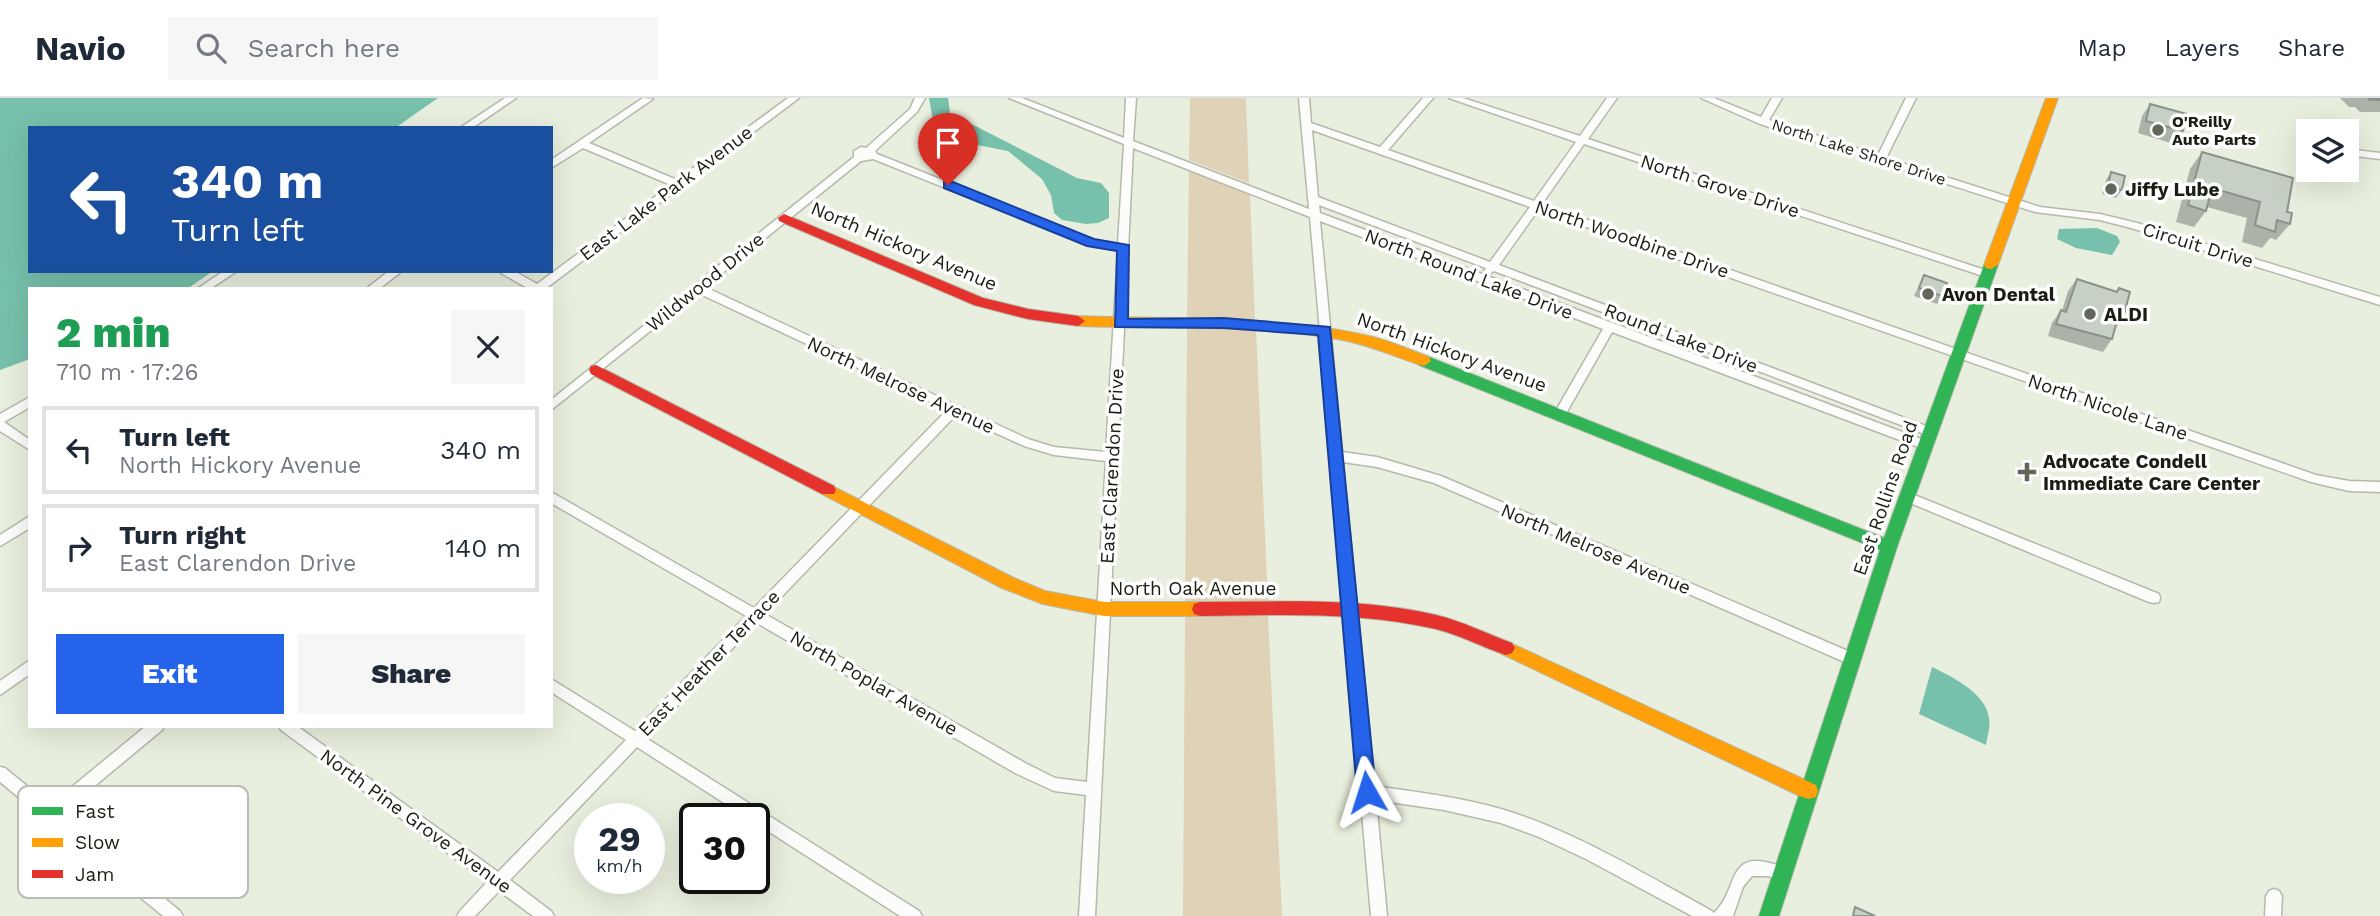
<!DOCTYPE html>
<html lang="en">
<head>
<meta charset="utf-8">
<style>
	body { margin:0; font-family:"Work Sans",sans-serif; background:#f6f6f7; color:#1f2937; height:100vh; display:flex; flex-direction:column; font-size:26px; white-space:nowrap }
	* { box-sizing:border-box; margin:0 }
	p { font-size:23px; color:#747a83 }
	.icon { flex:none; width:38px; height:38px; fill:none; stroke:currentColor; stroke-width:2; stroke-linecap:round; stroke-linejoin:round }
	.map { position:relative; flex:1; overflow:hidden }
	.drawer { position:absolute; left:28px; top:189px; width:525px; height:441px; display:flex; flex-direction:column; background:#fff; border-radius:0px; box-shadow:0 7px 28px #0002 }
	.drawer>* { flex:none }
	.top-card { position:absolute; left:28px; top:28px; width:525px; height:147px; border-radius:0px; box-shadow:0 7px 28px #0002; background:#1a4fa0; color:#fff; overflow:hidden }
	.fabs { position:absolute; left:2296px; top:21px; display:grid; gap:14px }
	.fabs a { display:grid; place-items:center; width:63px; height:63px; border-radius:0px; background:#fff; box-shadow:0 7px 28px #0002; font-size:35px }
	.speed { position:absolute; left:574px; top:705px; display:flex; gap:14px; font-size:35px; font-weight:700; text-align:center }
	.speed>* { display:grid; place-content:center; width:91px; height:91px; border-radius:50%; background:#fff; box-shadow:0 7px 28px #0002; line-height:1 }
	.speed small { font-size:18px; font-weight:400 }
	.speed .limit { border:4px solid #111; border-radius:10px; background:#fff; color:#111 }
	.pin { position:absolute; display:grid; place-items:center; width:60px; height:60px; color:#fff; margin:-72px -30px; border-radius:50% 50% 50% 0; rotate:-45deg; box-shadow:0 0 7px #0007 }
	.pin .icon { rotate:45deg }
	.me { position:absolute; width:77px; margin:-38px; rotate:354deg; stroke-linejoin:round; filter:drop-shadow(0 0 5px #0008) }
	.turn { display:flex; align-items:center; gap:24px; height:147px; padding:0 28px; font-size:32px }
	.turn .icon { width:91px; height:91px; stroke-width:2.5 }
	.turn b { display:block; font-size:49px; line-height:60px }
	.round { display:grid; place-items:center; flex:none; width:74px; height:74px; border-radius:0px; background:#f6f6f7 }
	.summary { display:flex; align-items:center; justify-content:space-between; height:119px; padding:0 28px }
	h1 { font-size:42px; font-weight:800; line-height:52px; color:#1e9e55 }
	.button { display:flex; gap:14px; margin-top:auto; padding:14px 28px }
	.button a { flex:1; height:80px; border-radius:0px; background:#2563eb; color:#fff; font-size:28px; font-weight:800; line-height:80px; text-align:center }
	.button a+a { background:#f6f6f7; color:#1f2937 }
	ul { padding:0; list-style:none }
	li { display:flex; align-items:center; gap:21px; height:88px; margin:0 14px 10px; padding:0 14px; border:4px solid #e0e1e3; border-radius:0px }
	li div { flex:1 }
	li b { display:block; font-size:26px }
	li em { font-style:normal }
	header { display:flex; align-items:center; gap:42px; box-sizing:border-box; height:98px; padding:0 35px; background:#fff; border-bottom:2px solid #e0e1e3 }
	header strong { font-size:33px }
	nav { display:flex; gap:38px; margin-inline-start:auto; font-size:24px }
	.search { width:490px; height:63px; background:#f6f6f7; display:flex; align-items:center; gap:18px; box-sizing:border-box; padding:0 24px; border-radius:0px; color:#747a83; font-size:26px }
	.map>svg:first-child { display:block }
	.green { fill:#e0d2b6 }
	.water { fill:#77c0ab }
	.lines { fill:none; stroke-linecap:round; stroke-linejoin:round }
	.street-casing { stroke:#b4b9ab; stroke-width:3 }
	.fast-casing { stroke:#b4b9ab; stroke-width:2 }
	.slow-casing { stroke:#b4b9ab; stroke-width:2 }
	.jam-casing { stroke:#b4b9ab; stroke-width:2 }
	.street { fill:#fcfdfa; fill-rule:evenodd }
	.fast { fill:#30b455; fill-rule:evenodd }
	.slow { fill:#ff9f0a; fill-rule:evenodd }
	.jam { fill:#e5322d; fill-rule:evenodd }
	.wall { fill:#abb3a9 }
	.building { fill:#c7d0c4; stroke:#8b9289; stroke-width:2 }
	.route { fill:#2563eb; stroke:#184099; stroke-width:2 }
	.poi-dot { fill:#626759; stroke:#fff; stroke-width:2.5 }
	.labels { text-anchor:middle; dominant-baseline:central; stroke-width:7; stroke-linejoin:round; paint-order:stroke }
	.far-poi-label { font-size:16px; font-weight:bold; fill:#1a1e12; stroke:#fff; text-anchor:start }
	.far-street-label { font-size:16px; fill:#1a1e12; stroke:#fff }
	.street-label { font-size:19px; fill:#1a1e12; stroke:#fff }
	.poi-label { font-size:19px; font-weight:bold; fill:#1a1e12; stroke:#fff; text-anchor:start }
	.key { fill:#fff; stroke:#babcb8; stroke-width:2 }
	.key-label { font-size:19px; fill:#1a1e12 }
</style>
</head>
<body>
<header>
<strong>Navio</strong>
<div class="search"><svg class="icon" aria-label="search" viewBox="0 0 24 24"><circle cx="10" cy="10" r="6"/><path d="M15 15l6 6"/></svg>Search here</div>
<nav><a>Map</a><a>Layers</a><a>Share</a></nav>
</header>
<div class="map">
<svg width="2380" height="818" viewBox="0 0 2380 818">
	<rect width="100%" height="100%" fill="#e9efde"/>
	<g class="green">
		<polygon points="1190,0 1246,0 1249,85 1189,62"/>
		<polygon points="1189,70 1250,94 1255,223 1187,222"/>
		<polygon points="1187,229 1256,231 1268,506 1185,507"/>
		<polygon points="1268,517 1282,818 1183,818 1185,518"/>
	</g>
	<g class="water">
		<polygon points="0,0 438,0 395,30 30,30 30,173 213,173 187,191 30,191 30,261 0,272"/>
		<polygon points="929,0 948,0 950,15 1077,80 1101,85 1109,95 1109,120 1098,125 1086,126 1062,122 1054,115 1051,97 1042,81 1008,53 962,44 933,23"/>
		<polygon points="2097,130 2117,138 2120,144 2112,157 2076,150 2057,141 2059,131"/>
		<path d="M1932,569c19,9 54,26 57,51 2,8 -2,19 -3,27l-67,-31z"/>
	</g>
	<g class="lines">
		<g class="street-casing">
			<g id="street">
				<polygon points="505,0 516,0 472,30 460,30"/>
				<polygon points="643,0 653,1 589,45 677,82 788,0 799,0 545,191 529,191 501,175 500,173 514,173 537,186 671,87 583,50 551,70 551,62"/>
				<path d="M915,0h10l-8,14 -42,39 2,3 217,86 24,4 6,-100 -115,-46h13l102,40 2,-40h10l-3,43 176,68 -10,-111h10l2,25 69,24 43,-49h10l-45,52 146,51 42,-59 -127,-44h14l117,38 27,-38h10l-29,41 403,133 1,2 -5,3 -4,-1 -399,-132 -42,60 774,271 33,6 31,1v10l-31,-1 -38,-9 -773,-272 -39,55 435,164 2,3 -6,4 -436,-165 -5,3 -4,-1 -1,-2 2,-3 -167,-63 1,8 609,229 2,3 -2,3h-8l-309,-116 -48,85h-8l-2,-3 49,-85 -283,-108 22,231 35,5 64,19 416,179 2,4 -2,4 -5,2 -5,-2 -413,-180 -57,-16 -34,-5 31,324c43,6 85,11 127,23 74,22 143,65 211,102l2,2c28,-27 9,-70 74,-44l3,5 -3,5 -5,2 -15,-5h-16l-9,11 -10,29h-41l-106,-57 -47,-22 -38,-14 -57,-13 -68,-10 11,116h-16l-61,-699 -177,-69 -38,768h-16l7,-121 -32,-4 -39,-18 -258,-150 -111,115 273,173 3,5h-22l-146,-94v-3h-5l-112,-72 -127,133 41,31 3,5h-21l-34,-25 -24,25h-18l3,-5 27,-29 -206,-152 -2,-4h18l201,146 128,-132 -75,-48v-13l84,52 111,-115 -195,-113v-11l203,116 193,-198 -249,-117 -147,117v-10l303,-243v-6l7,-4 5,1 44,-39zM1312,32l218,77 -40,55 -172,-65zM873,61l215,86 30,5 -12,202 -52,-5 -26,-8 -323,-152 156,-126zM956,317l68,31 30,9 52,6 -19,321 -32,-4 -30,-15 -260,-149z"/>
				<polygon points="1701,0 1714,0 1761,19 1772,0 1782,0 1769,22 1878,57 1906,0 1916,0 1886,60 2040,109 2100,116 2137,125 2380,199 2380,207 2131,130 2100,122 2035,114 1760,26"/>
				<polygon points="2347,51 2380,55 2380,61 2347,57"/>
				<polygon points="2326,72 2336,72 2341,79 2339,81 2333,81"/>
				<polygon points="224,173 237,173 210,191 197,191"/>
				<polygon points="389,173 402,173 379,191 366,191"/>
				<polygon points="30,299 30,309 4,324 30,342 30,352 0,333 0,316"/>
				<polygon points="1907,394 2159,496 2160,500 2159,504 2154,505 2149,504 1903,402 1901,399 1903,396"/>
				<polygon points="30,418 30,430 0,448 0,437"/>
				<polygon points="30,562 30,576 0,597 0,583"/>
				<polygon points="146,628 164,628 162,632 61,716 180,813 183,818 163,818 0,684 0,669 5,670 50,707"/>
				<polygon points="2274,791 2279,793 2282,798 2281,818 2265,818 2266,798 2269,793"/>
			</g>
		</g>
		<g class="fast-casing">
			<polygon id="fast" points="1991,163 1998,167 1897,449 1779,818 1759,818 1880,452 1419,267 1417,263 1424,258 1429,259 1884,440 1984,167"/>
		</g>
		<g class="slow-casing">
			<g id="slow">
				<polygon points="2046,0 2058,0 1998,167 1991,171 1986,170 1984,167"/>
				<path d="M1078,218c99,4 199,-2 295,21 20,5 37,13 56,20l2,4 -7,5c-30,-9 -55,-22 -87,-27 -85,-15 -173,-10 -259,-13l-7,-5z"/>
				<polygon points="828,386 1014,480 1045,493 1104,504 1200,504 1206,506 1208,511 1206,516 1200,518 1104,518 1043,506 1002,490 822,396 820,392"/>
				<polygon points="1506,543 1816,687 1818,693 1816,699 1809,701 1802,699 1500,555 1497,550 1500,545"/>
			</g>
		</g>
		<g class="jam-casing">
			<g id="jam">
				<polygon points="784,116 983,200 1028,211 1078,218 1085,223 1078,228 1028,221 974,207 779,123 778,120"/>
				<polygon points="596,267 834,388 836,392 834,396 822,396 591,276 589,272 591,268"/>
				<path d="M1200,504c78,0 159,-5 236,13 26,6 51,19 76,28l3,5 -3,5 -6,2c-24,-8 -46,-20 -70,-26 -77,-18 -158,-14 -236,-13l-6,-2 -2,-5 2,-5z"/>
			</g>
		</g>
		<use href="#street" class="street"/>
		<use href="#fast" class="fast"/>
		<use href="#slow" class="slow"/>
		<use href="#jam" class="jam"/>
	</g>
	<g class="wall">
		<polygon points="2340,0 2380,0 2380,14 2360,14 2355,9 2349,9"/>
		<polygon points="2150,6 2183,33 2174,46 2138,35 2142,18"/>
		<polygon points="2202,54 2287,114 2290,126 2276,142 2270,140 2262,150 2242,144 2247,120 2207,109 2206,113 2194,129 2176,124 2190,71"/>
		<polygon points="2111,74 2122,92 2116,100 2102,96 2106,82"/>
		<polygon points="1924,177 1942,198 1937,206 1914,198"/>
		<polygon points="2077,181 2116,194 2119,190 2123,220 2114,232 2112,241 2103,254 2048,238 2052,225 2061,212 2062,213 2068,193"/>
	</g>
	<g class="building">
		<polygon points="2368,0 2380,0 2380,2 2370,2"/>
		<polygon points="2150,6 2187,16 2183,33 2146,23"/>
		<polygon points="2202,54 2293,80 2287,114 2292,115 2290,126 2277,122 2275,134 2255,127 2260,104 2212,90 2206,113 2188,107"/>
		<polygon points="2111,74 2125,78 2122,92 2108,88"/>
		<polygon points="1924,177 1947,185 1942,198 1919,190"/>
		<polygon points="2077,181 2117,194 2119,190 2130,194 2123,220 2118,219 2112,241 2056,226 2061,212 2066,214"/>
		<polygon points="1855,809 1875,818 1853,818"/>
	</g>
	<polygon class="route" points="944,84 953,84 1094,141 1129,147 1128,221 1224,220 1330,229 1376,694 1373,700 1367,702 1360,700 1357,694 1318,237 1224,230 1115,229 1117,153 1087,148 944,90"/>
	<g class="poi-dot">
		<circle cx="2158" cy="32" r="7"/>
		<circle cx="2111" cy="91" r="7"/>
		<circle cx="1928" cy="196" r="7"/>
		<circle cx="2090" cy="216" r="7"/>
		<path d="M2023.5 363.5h7v7h7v7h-7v7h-7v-7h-7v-7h7z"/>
	</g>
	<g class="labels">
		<g class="far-poi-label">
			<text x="2172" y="23">O'Reilly<tspan x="2172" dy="18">Auto Parts</tspan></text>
		</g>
		<g class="far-street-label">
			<text transform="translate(1859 54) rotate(18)">North Lake Shore Drive</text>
		</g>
		<g class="street-label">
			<text transform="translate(1720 88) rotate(18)">North Grove Drive</text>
			<text transform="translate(666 95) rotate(-37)">East Lake Park Avenue</text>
			<text transform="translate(1632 141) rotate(19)">North Woodbine Drive</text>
			<text transform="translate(2198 147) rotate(17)">Circuit Drive</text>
			<text transform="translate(904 148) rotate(23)">North Hickory Avenue</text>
			<text transform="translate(1469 176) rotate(21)">North Round Lake Drive</text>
			<text transform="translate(705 184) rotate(-39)">Wildwood Drive</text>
			<text transform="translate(1681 240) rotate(21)">Round Lake Drive</text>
			<text transform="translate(1452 254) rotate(20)">North Hickory Avenue</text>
			<text transform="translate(901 287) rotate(25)">North Melrose Avenue</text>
			<text transform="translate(2108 309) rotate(19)">North Nicole Lane</text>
			<text transform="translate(1112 368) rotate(-87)">East Clarendon Drive</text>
			<text transform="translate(1885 400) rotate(-71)">East Rollins Road</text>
			<text transform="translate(1596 451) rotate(23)">North Melrose Avenue</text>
			<text x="1193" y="490">North Oak Avenue</text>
			<text transform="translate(709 565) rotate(-46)">East Heather Terrace</text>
			<text transform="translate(874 585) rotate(30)">North Poplar Avenue</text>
			<text transform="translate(416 723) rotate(36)">North Pine Grove Avenue</text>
		</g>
		<g class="poi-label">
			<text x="2125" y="91">Jiffy Lube</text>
			<text x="1942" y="196">Avon Dental</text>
			<text x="2104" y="216">ALDI</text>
			<text x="2043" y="363">Advocate Condell<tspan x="2043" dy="22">Immediate Care Center</tspan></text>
		</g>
	</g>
	<rect x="18" y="688" width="230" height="112" rx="10" class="key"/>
	<rect x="32" y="709" width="31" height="8" fill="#30b455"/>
	<rect x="32" y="740" width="31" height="9" fill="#ff9f0a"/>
	<rect x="32" y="772" width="31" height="8" fill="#e5322d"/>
	<g class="key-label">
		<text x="75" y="720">Fast</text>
		<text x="75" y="751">Slow</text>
		<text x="75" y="783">Jam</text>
	</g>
</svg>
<div class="fabs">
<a><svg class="icon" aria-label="layers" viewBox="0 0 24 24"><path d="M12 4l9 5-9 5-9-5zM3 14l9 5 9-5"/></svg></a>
</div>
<div class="speed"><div>29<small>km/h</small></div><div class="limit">30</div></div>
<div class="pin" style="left:948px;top:87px;background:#d93025"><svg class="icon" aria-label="arrive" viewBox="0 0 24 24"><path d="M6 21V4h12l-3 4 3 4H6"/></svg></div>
<svg class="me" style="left:1367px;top:694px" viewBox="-20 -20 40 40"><path d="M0-17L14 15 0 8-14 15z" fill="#2563eb" stroke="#fff" stroke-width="4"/></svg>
<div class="top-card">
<div class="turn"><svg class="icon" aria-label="left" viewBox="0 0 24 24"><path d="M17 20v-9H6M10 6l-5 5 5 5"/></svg><div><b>340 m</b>Turn left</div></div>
</div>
<section class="drawer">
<div class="summary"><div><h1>2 min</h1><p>710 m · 17:26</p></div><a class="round"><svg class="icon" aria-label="close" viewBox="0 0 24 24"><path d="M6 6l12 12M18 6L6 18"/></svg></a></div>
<ul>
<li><svg class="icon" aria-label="left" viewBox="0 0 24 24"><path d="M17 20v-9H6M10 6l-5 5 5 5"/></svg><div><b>Turn left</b><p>North Hickory Avenue</p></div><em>340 m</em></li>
<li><svg class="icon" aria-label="right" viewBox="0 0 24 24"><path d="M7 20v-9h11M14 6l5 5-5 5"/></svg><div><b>Turn right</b><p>East Clarendon Drive</p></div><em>140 m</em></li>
</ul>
<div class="button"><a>Exit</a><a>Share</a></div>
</section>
</div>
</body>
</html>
